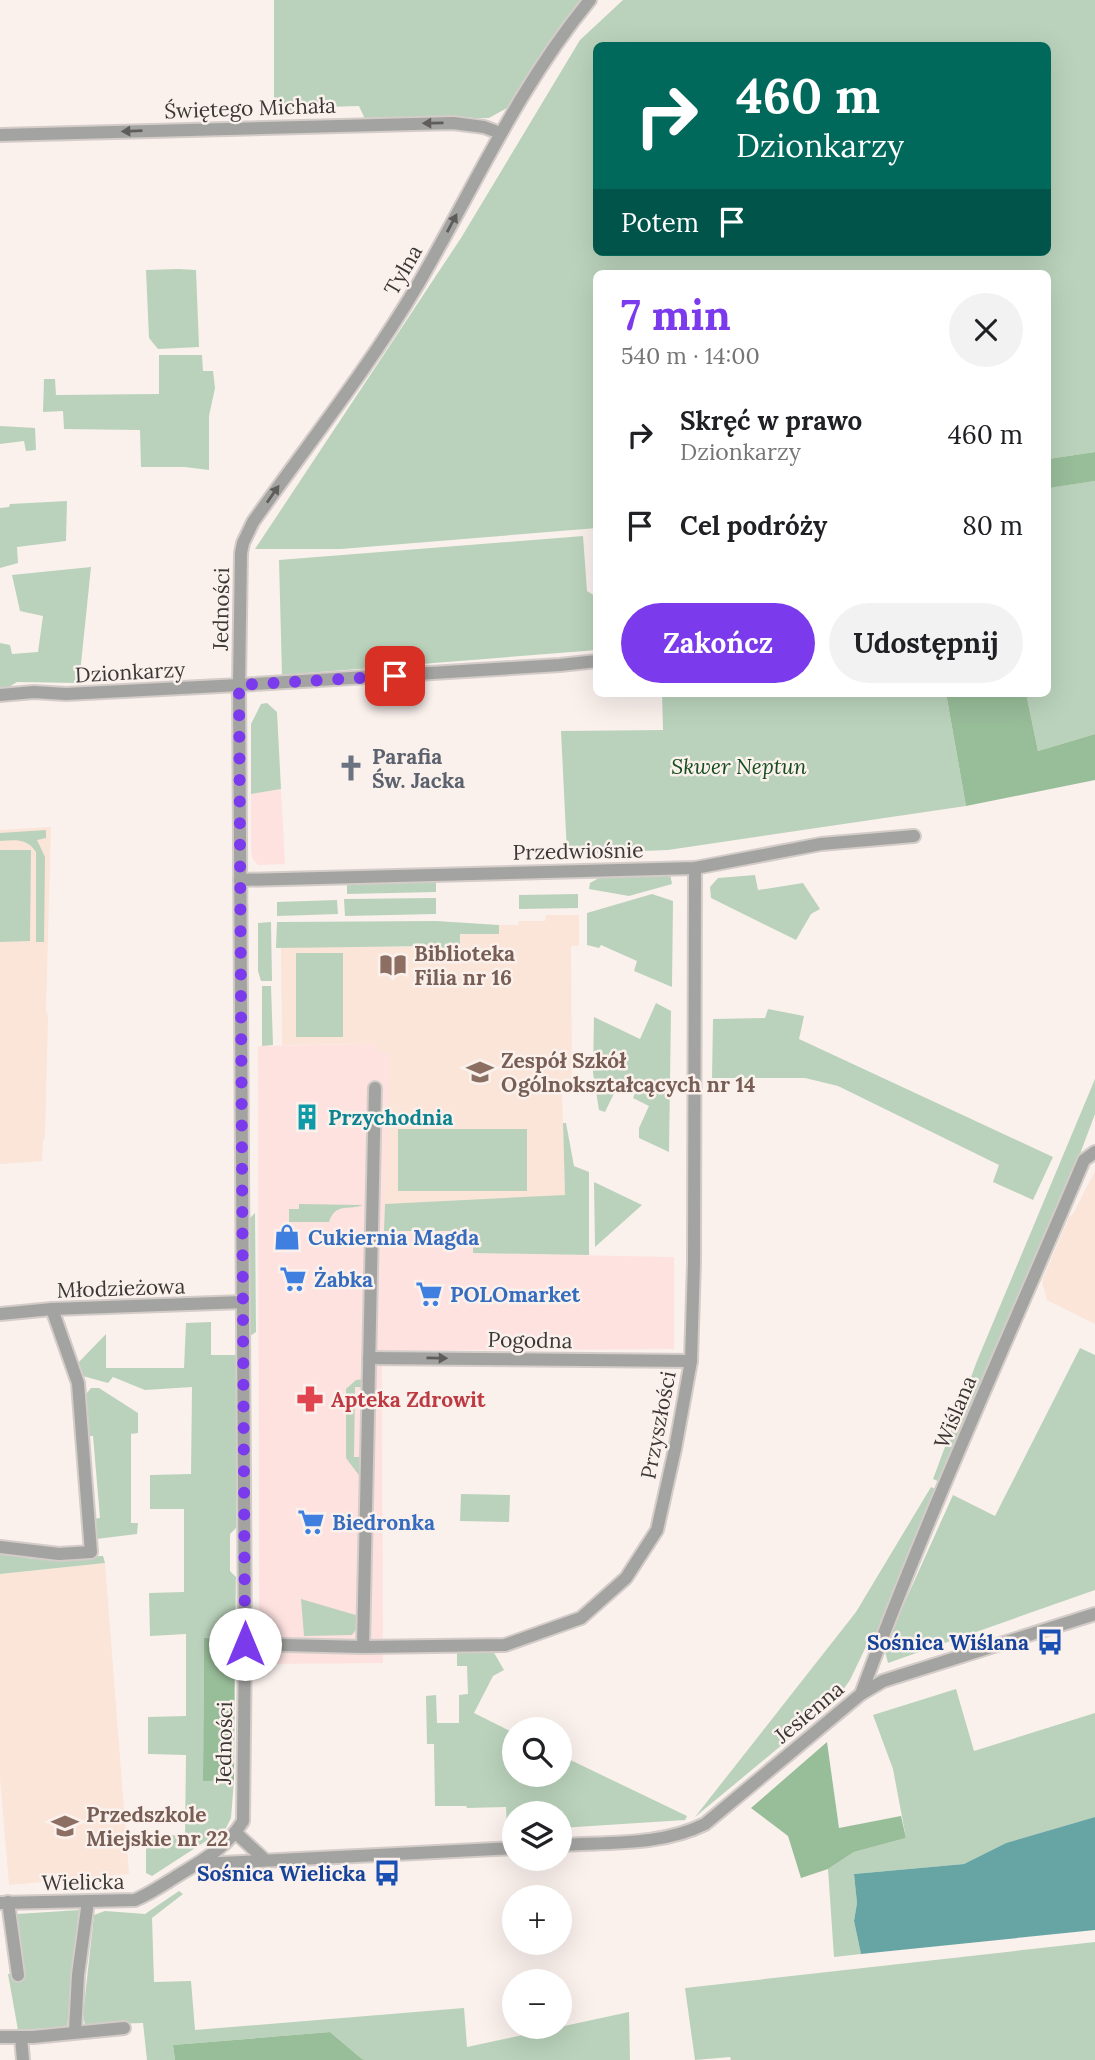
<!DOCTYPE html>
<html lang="pl">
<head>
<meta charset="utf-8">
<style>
	body { margin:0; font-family:Lora,serif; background:#f2f2f2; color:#202124; height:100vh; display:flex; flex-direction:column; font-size:26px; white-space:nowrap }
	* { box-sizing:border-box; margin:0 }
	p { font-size:23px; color:#757577 }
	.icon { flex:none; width:38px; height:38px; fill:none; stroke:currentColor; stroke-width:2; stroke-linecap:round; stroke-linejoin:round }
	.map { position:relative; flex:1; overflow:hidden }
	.side { position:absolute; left:593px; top:270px; width:458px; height:427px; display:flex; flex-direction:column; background:#fff; border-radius:10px; box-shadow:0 7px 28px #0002 }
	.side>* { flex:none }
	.guide { position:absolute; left:593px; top:42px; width:458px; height:214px; border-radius:10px; box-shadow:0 7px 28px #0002; background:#00695c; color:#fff; overflow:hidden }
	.fabs { position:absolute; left:502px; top:1717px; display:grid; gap:14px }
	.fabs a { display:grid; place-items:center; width:70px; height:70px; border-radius:50%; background:#fff; box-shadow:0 7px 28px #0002; font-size:35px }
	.pin { position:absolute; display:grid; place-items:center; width:60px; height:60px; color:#fff; margin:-30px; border-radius:14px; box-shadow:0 4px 10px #0006 }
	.me { position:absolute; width:77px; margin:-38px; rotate:0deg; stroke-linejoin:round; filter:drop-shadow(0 0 5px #0008) }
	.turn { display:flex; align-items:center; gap:24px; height:147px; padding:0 28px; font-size:32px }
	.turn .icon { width:91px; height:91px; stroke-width:2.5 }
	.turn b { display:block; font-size:49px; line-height:60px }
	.then { display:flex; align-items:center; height:66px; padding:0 28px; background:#0003; gap:14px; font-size:26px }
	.round { display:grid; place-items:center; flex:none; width:74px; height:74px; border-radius:37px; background:#f2f2f2 }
	.overview { display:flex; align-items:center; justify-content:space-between; height:119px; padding:0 28px }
	h1 { font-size:42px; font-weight:800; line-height:52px; color:#7c3aed }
	.button { display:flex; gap:14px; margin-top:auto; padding:14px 28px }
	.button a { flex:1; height:80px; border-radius:42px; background:#7c3aed; color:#fff; font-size:28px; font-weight:800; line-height:80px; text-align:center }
	.button a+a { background:#f2f2f2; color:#202124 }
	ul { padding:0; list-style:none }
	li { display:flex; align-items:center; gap:21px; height:91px; padding:0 28px }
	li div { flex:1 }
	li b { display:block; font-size:26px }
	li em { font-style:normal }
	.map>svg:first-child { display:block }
	.commercial { fill:#fde2e0 }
	.education { fill:#fbe4d8 }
	.green { fill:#bad2bb; fill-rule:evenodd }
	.forest { fill:#98bd99 }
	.water { fill:#66a5a4 }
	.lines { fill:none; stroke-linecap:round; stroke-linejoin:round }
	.street-casing { stroke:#d4ccc8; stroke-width:16 }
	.street { stroke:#a3a4a1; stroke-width:12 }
	.oneway { fill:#5f5d5b }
	.route { stroke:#7c3aed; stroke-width:12; stroke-dasharray:0 21.6 }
	.labels { text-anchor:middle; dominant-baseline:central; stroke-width:5; stroke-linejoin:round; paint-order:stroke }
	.street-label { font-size:21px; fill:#3a3735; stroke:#faf1ed }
	.worship-label { font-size:21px; font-weight:bold; fill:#5b616d; stroke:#faf1ed; text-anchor:start }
	.park-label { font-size:21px; font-style:italic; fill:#164d1e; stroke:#faf1ed }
	.education-label { font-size:21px; font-weight:bold; fill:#785e54; stroke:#faf1ed; text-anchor:start }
	.culture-label { font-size:21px; font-weight:bold; fill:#0d838f; stroke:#faf1ed; text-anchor:start }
	.shop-label { font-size:21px; font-weight:bold; fill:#366cbe; stroke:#faf1ed; text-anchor:start }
	.health-label { font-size:21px; font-weight:bold; fill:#be3a42; stroke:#faf1ed; text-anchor:start }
	.transit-label { font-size:21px; font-weight:bold; fill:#164399; stroke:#faf1ed; text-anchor:end }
</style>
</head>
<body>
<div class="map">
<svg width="1095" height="2060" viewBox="0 0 1095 2060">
	<rect width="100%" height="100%" fill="#faf1ed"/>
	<g class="commercial">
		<polygon points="281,789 285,864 258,865 252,858 251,845 251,794"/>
		<polygon points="377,1044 389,1053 385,1231 473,1231 473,1253 674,1257 674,1349 382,1351 383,1663 259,1664 258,1046"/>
	</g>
	<g class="education">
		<polygon points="51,827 46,1010 48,1017 45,1136 43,1141 42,1161 0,1164 0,830"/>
		<polygon points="546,915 579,915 579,946 571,946 572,1091 562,1092 567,1255 473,1253 473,1231 384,1231 389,1053 377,1052 376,1044 282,1045 281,947 460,947 460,934 499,934 499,925 518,925 519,921 545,921"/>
		<polygon points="1095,1171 1095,1324 1047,1300 1042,1281 1069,1217 1073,1214"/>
		<polygon points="105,1563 129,1874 9,1885 0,1778 0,1574"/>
	</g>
	<g class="green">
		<polygon points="274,0 582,0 507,108 489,118 365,119 359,106 294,108 290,113 274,114"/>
		<path d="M623,0h472v452l-46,7 3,28 43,-6v253l-57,17 -12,-58h22v-420h-451v255l-256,21h-86l206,-311 119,-198zM597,46h451v206h-451z"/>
		<polygon points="179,269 196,270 199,347 158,349 149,338 146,270"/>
		<polygon points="159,355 202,355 203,371 213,371 215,388 209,416 209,470 185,467 141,467 140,430 64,429 63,411 43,412 44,379 55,379 56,395 159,394"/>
		<polygon points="0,426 35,428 36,450 26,451 24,441 0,444"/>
		<polygon points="67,501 66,541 17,547 18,563 0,568 0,508 9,507 10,504"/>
		<polygon points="583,536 587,591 597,597 597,650 282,675 279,560"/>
		<polygon points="91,567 79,683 17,682 9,687 0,688 0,643 10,645 12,654 38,652 43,616 20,611 12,575"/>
		<polygon points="662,693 946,693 966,806 668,850 567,854 561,731 663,730"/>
		<polygon points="267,703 277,712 281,789 251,794 251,724 261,704"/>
		<path d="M46,830v8l-9,2 8,17 -1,85h-8v-90c-9,-14 -21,-12 -36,-11v-8z"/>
		<polygon points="0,850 31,850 30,941 0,942"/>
		<polygon points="670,874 672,884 629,896 589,889 590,883 599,878"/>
		<polygon points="755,875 758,890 803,883 820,909 811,914 796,940 711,898 710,887 718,878"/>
		<polygon points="436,882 436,892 347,894 347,884"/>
		<polygon points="578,894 578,908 519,909 519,895"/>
		<polygon points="652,894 673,901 672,987 634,971 637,961 601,945 599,948 587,945 587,913"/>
		<polygon points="436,898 436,914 345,916 344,899"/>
		<polygon points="337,900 338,914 277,916 277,902"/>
		<polygon points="436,921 499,925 499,934 460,934 460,948 439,948 438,946 276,948 277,922"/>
		<polygon points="271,922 272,981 261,981 258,971 258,923"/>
		<rect x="296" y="953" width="47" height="84"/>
		<polygon points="262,986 271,986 273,1045 262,1046"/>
		<polygon points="656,1003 671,1011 669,1152 639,1138 639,1128 649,1106 633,1098 638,1086 621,1079 605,1112 599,1110 593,1073 594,1017 640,1039"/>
		<polygon points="768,1009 804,1016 799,1039 1053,1157 1033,1200 993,1182 999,1165 838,1086 805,1078 712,1078 713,1019 765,1018"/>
		<polygon points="1095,1079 1095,1114 1077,1162 940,1482 933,1479 977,1361"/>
		<polygon points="563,1123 566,1123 574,1166 589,1172 589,1255 473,1253 473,1231 384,1231 385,1204 565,1195"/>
		<rect x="398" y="1129" width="129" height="62"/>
		<polygon points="594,1182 642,1205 595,1247"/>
		<path d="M299,1204l64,1c-16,6 -27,-3 -34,17h-40v-13h10z"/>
		<polygon points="255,1213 256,1332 250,1336 249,1219"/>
		<polygon points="211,1322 211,1355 236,1355 236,1528 230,1534 230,1571 236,1577 235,1638 204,1638 203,1780 234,1780 231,1818 226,1828 152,1876 146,1873 146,1836 185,1835 186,1755 148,1754 148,1717 186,1716 186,1634 150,1636 149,1593 184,1592 184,1509 150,1509 150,1475 191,1474 192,1387 145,1390 113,1377 108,1383 79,1375 79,1362 106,1334 106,1368 184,1368 186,1323"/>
		<polygon points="1080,1348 1095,1355 1095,1590 888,1663 884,1648 953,1495 995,1516"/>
		<polygon points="365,1379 365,1387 355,1387 354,1457 364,1457 361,1478 346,1458 346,1389 356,1380"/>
		<polygon points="91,1388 99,1388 138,1413 138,1433 131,1434 131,1523 138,1523 137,1534 96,1539 93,1519 100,1518 93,1436 87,1436 86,1394"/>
		<polygon points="931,1487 937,1490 876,1633 873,1632 850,1680 835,1701 695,1817 856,1612"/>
		<polygon points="461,1494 510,1495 509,1522 460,1521"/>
		<polygon points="0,1553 33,1559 103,1556 105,1563 0,1574"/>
		<polygon points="301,1599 359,1616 357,1628 352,1635 304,1636"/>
		<polygon points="493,1651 504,1670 493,1676 474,1713 514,1733 514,1774 560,1774 560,1755 687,1816 685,1820 560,1828 560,1813 514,1813 514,1830 507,1831 506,1807 467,1808 466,1806 435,1806 434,1744 427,1744 426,1696 436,1695 437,1723 459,1723 459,1695 468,1694 467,1666 457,1666 457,1652"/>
		<polygon points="956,1689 974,1751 1095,1713 1095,1817 1006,1843 964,1864 854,1874 857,1903 854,1921 861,1954 834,1957 828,1869 854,1852 906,1838 893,1769 873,1715"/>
		<polygon points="179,1891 183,1894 152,1918 154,1982 191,1981 195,2030 464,2008 467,2047 629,2012 630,2060 367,2060 362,2059 330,2032 173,2045 175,2060 147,2060 143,2023 85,2025 83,2015 94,1915 105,1911 145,1914"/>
		<polygon points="79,1910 67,2027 18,2030 8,1974 25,1974 17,1914"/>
		<polygon points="1095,1942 1095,2060 731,2060 730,2057 695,2060 685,1988"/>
	</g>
	<g class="forest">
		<polygon points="1095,452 1095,481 1048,488 1048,459"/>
		<polygon points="946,693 1026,693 1038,751 1095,734 1095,780 966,806"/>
		<polygon points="204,1638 235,1638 234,1780 203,1781"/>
		<polygon points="827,1742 839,1828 901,1816 906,1838 854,1852 828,1869 801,1878 788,1836 751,1808"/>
		<polygon points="330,2032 362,2059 367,2060 175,2060 173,2045"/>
	</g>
	<polygon class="water" points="1095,1817 1095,1930 861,1954 854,1921 857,1903 854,1874 964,1864 1006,1843"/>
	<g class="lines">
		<g class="street-casing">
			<g id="street">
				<polyline points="0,135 453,123 484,127 500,133"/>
				<polyline points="0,695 34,692 66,694 239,685 560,665 597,661"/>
				<polyline points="240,880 695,868 821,844 914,836"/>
				<polyline points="0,1314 52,1309 243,1302"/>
				<polyline points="369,1358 691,1361"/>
				<polyline points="0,1547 59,1554 91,1552 78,1383 52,1309"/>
				<polyline points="245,1644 363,1647 505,1645 581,1618 626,1578 657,1530 675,1449 691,1361 694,1262 695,868"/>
				<polyline points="363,1647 375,1088"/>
				<path d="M861,1694c67,-181 148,-357 223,-534l11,-8"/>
				<polyline points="236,1833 264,1859"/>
				<path d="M560,1845c48,-3 101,1 145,-21l156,-130 22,-13 212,-67"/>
				<polyline points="202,1864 514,1848"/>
				<polyline points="8,1902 18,1975"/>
				<path d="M0,1903l135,-3c14,-6 26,-14 39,-22 27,-17 52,-29 69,-57l2,-177 -6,-959 2,-132 2,-10 10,-21c55,-78 115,-153 164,-236 56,-96 101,-199 173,-286"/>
				<polyline points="75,2032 78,1975 88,1901"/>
				<polyline points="0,2037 33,2037 124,2028"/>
				<polyline points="21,2037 23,2060"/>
			</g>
		</g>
		<use href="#street" class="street"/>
	</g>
	<defs><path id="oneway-solid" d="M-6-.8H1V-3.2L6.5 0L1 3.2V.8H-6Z" transform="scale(1.75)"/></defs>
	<g class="oneway">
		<use href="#oneway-solid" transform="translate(433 123) rotate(179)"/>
		<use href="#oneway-solid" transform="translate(132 131) rotate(178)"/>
		<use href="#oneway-solid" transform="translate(452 223) rotate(-62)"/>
		<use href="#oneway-solid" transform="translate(273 494) rotate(-55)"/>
		<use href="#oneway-solid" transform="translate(437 1358) rotate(1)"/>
	</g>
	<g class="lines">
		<polyline class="route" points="245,1644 239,685 395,676"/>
	</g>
	<defs>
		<g id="church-bare" transform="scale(2.1)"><path d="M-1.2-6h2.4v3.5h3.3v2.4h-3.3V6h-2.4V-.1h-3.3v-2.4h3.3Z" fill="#6b7280" stroke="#faf1ed" stroke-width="2.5" paint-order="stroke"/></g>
		<g id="library-bare" transform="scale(2.1)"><path d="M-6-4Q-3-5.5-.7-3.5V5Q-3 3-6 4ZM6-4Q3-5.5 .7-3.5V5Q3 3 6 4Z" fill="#8d6e63" stroke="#faf1ed" stroke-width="2.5" paint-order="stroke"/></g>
		<g id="school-bare" transform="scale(2.1)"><path d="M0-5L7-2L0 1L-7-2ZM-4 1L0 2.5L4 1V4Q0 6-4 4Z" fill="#8d6e63" stroke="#faf1ed" stroke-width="2.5" paint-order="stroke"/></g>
		<g id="building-bare" transform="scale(2.1)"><path d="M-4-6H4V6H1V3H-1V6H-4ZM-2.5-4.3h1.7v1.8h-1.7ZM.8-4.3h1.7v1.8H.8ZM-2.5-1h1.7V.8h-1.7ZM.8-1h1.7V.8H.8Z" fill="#0f9aa8" stroke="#faf1ed" stroke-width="2.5" paint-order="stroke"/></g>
		<g id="shop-bare" transform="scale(2.1)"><path d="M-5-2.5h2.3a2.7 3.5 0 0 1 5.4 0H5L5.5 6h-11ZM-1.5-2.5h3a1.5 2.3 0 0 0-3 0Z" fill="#3f7fe0" stroke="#faf1ed" stroke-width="2.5" paint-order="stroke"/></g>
		<g id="supermarket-bare" transform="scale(2.1)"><path d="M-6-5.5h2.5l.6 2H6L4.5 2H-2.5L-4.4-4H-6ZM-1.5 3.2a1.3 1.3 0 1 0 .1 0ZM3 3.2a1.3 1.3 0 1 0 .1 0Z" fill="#3f7fe0" stroke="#faf1ed" stroke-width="2.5" paint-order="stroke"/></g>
		<g id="pharmacy-bare" transform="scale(2.1)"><path d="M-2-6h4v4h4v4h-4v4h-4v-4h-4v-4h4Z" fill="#e0444e" stroke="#faf1ed" stroke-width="2.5" paint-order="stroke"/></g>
		<g id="bus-bare" transform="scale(2.1)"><path d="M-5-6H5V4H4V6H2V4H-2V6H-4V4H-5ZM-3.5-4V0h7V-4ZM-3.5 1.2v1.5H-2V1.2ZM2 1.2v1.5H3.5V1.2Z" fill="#1a4fb4" stroke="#faf1ed" stroke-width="2.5" paint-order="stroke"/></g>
	</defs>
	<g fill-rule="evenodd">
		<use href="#church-bare" x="351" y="768"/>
		<use href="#library-bare" x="393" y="965"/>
		<use href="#school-bare" x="480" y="1072"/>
		<use href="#building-bare" x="307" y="1117"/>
		<use href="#shop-bare" x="287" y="1237"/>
		<use href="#supermarket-bare" x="293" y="1279"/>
		<use href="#supermarket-bare" x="429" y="1294"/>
		<use href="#pharmacy-bare" x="310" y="1399"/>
		<use href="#supermarket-bare" x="311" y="1522"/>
		<use href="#bus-bare" x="1050" y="1642"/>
		<use href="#school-bare" x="65" y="1826"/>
		<use href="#bus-bare" x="387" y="1873"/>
	</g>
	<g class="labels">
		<g class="street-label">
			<text transform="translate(250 108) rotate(-2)">Świętego Michała</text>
			<text transform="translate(403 270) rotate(-60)">Tylna</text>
			<text transform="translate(221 609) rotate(-89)">Jedności</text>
			<text transform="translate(130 672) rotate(-3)">Dzionkarzy</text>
			<text transform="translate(578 851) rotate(-1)">Przedwiośnie</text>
			<text transform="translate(121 1288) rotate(-2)">Młodzieżowa</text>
			<text transform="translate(530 1340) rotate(1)">Pogodna</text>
			<text transform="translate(955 1412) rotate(-67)">Wiślana</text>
			<text transform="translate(658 1425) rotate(-79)">Przyszłości</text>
			<text transform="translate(809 1712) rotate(-40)">Jesienna</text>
			<text transform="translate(224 1743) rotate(-89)">Jedności</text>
			<text transform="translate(83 1882) rotate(-1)">Wielicka</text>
		</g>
		<g class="worship-label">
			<text x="372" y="756">Parafia<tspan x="372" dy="24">Św. Jacka</tspan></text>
		</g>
		<g class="park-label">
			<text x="739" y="766">Skwer Neptun</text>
		</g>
		<g class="education-label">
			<text x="414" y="953">Biblioteka<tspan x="414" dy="24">Filia nr 16</tspan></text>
			<text x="501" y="1060">Zespół Szkół<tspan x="501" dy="24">Ogólnokształcących nr 14</tspan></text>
			<text x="86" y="1814">Przedszkole<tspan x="86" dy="24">Miejskie nr 22</tspan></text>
		</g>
		<g class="culture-label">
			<text x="328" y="1117">Przychodnia</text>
		</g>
		<g class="shop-label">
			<text x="308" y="1237">Cukiernia Magda</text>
			<text x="314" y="1279">Żabka</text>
			<text x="450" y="1294">POLOmarket</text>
			<text x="332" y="1522">Biedronka</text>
		</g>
		<g class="health-label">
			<text x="331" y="1399">Apteka Zdrowit</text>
		</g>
		<g class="transit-label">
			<text x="1029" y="1642">Sośnica Wiślana</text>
			<text x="366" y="1873">Sośnica Wielicka</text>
		</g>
	</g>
</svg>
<div class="fabs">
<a><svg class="icon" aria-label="search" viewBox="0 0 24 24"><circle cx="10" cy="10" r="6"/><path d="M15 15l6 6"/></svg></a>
<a><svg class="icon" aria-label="layers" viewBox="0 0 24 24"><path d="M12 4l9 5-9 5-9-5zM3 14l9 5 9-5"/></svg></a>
<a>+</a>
<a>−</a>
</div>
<div class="pin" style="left:395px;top:676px;background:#d93025"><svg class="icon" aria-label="arrive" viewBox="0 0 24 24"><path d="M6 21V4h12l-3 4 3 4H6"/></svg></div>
<svg class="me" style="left:245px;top:1644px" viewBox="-20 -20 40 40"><circle r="19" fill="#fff"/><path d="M0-13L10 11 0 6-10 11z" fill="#7c3aed"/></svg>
<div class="guide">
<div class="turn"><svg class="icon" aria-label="right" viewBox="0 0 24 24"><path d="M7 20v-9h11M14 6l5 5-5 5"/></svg><div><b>460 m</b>Dzionkarzy</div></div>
<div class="then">Potem<svg class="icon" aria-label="arrive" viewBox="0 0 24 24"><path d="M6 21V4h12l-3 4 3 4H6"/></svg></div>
</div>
<section class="side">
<div class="overview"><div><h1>7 min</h1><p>540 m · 14:00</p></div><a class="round"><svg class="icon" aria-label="close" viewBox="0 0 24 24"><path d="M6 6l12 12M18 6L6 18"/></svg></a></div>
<ul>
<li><svg class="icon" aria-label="right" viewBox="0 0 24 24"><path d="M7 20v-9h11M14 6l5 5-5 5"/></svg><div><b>Skręć w prawo</b><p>Dzionkarzy</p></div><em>460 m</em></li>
<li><svg class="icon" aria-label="arrive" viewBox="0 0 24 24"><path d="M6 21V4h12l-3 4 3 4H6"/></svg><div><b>Cel podróży</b></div><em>80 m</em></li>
</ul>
<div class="button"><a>Zakończ</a><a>Udostępnij</a></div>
</section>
</div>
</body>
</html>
